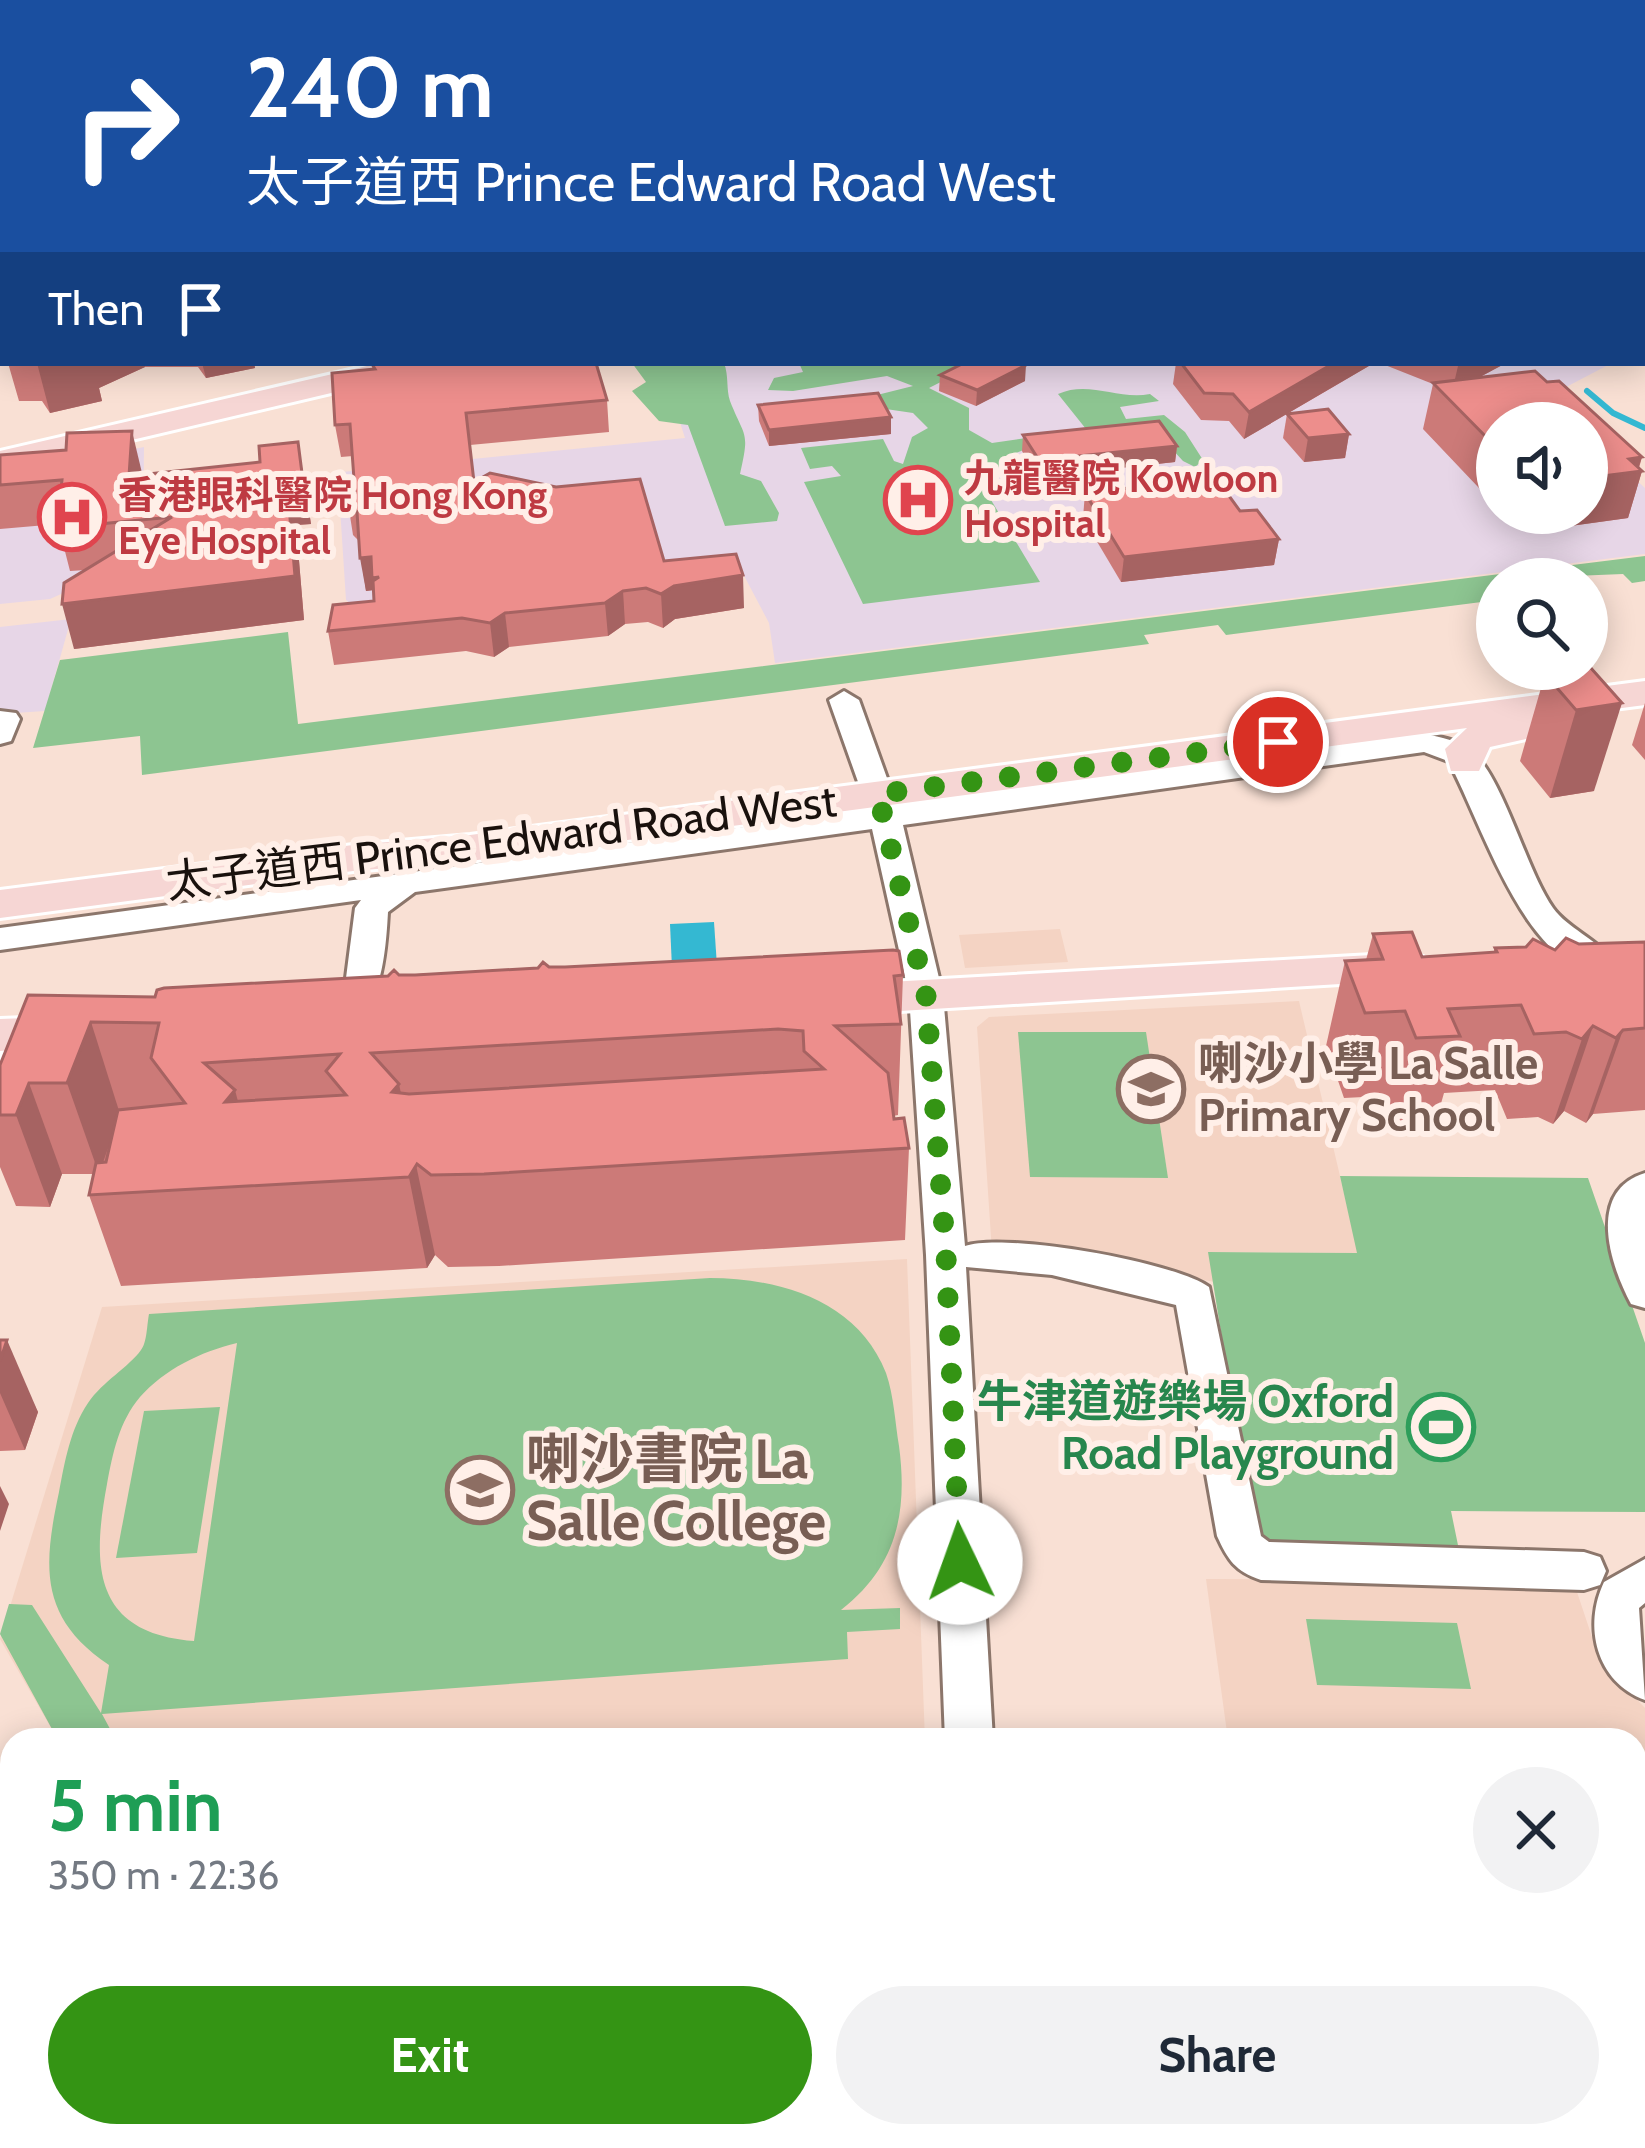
<!DOCTYPE html>
<html lang="en">
<head>
<meta charset="utf-8">
<style>
	body { margin:0; font-family:Cabin,"Noto Sans TC",sans-serif; background:#f2f2f3; color:#1f2937; height:100vh; display:flex; flex-direction:column; font-size:45px; white-space:nowrap }
	* { box-sizing:border-box; margin:0 }
	p { font-size:39px; color:#747a83 }
	.icon { flex:none; width:66px; height:66px; fill:none; stroke:currentColor; stroke-width:2; stroke-linecap:round; stroke-linejoin:round }
	.map { position:relative; flex:1; overflow:hidden }
	.details { position:absolute; left:0px; top:1728px; width:1647px; height:420px; display:flex; flex-direction:column; background:#fff; border-radius:36px 36px 0 0; box-shadow:0 6px 30px #0003 }
	.details>* { flex:none }
	.top-card { position:absolute; left:0px; top:0px; width:1647px; height:366px; box-shadow:0 6px 30px #0003; background:#1a4fa0; color:#fff; overflow:hidden }
	.buttons { position:absolute; left:1476px; top:402px; display:grid; gap:24px }
	.buttons a { display:grid; place-items:center; width:132px; height:132px; border-radius:50%; background:#fff; box-shadow:0 6px 30px #0003; font-size:60px }
	.pin { position:absolute; display:grid; place-items:center; width:102px; height:102px; color:#fff; margin:-51px; border:6px solid #fff; border-radius:50%; box-shadow:0 3px 12px #0007 }
	.me { position:absolute; width:132px; margin:-66px; rotate:357deg; stroke-linejoin:round; filter:drop-shadow(0 0 9px #0008) }
	.turn { display:flex; align-items:center; gap:42px; height:252px; padding:0 48px; font-size:54px }
	.turn .icon { width:156px; height:156px; stroke-width:2.5 }
	.turn b { display:block; font-size:84px; line-height:102px }
	.then { display:flex; align-items:center; height:114px; padding:0 48px; background:#0003; gap:24px; font-size:45px }
	.round { display:grid; place-items:center; flex:none; width:126px; height:126px; border-radius:63px; background:#f2f2f3 }
	.summary { display:flex; align-items:center; justify-content:space-between; height:204px; padding:0 48px }
	h1 { font-size:72px; font-weight:700; line-height:90px; color:#1e9e55 }
	.primary-button { display:flex; gap:24px; margin-top:auto; padding:24px 48px }
	.primary-button a { flex:1; height:138px; border-radius:72px; background:#349414; color:#fff; font-size:48px; font-weight:700; line-height:138px; text-align:center }
	.primary-button a+a { background:#f2f2f3; color:#1f2937 }
	.map>svg:first-child { display:block }
	.built { fill:#f4d3c3 }
	.medical { fill:#e7d6e7 }
	.green { fill:#8dc591; fill-rule:evenodd }
	.water { fill:#34b8d2 }
	.lines { fill:none; stroke-linecap:round; stroke-linejoin:round }
	.stream { stroke:#34b8d2; stroke-width:6 }
	.minor-casing { stroke:#8c766b; stroke-width:6 }
	.major-casing { stroke:#fff; stroke-width:6 }
	.highway-casing { stroke:#fff; stroke-width:6 }
	.minor { fill:#fff; fill-rule:evenodd }
	.major { fill:#f6d6d4; fill-rule:evenodd }
	.highway { fill:#f0bbb7; fill-rule:evenodd }
	.wall { fill:#cc7a78 }
	.shaded-wall { fill:#a66362 }
	.building { fill:#ed8e8c; stroke:#a66362; stroke-width:3; fill-rule:evenodd }
	.route { stroke:#349414; stroke-width:21; stroke-dasharray:0 37.8 }
	.labels { text-anchor:middle; dominant-baseline:central; stroke-width:12; stroke-linejoin:round; paint-order:stroke }
	.far-health-label { font-size:39px; font-weight:bold; fill:#be3a42; stroke:#ffefe8; text-anchor:start }
	.street-label { font-size:45px; fill:#19110d; stroke:#ffefe8 }
	.education-label { font-size:45px; font-weight:bold; fill:#785e54; stroke:#ffefe8; text-anchor:start }
	.leisure-label { font-size:45px; font-weight:bold; fill:#27864d; stroke:#ffefe8; text-anchor:end }
	.near-education-label { font-size:54px; font-weight:bold; fill:#785e54; stroke:#ffefe8; text-anchor:start }
</style>
</head>
<body>
<div class="map">
<svg width="1645" height="2148" viewBox="0 0 1645 2148">
	<rect width="100%" height="100%" fill="#f9e0d4"/>
	<g class="built">
		<polygon points="1060,929 1068,962 965,968 959,935"/>
		<polygon points="1299,1001 1358,1253 1209,1252 1215,1282 1049,1253 992,1252 977,1027 989,1017"/>
		<polygon points="907,1259 925,1740 58,1740 0,1639 102,1307"/>
		<polygon points="1206,1579 1573,1580 1600,1661 1645,1708 1645,2148 1287,2148 1285,2136 1635,2136 1635,1740 1228,1740"/>
		<polygon points="291,2136 936,2136 936,2148 298,2148"/>
	</g>
	<g class="medical">
		<polygon points="661,363 1612,363 1497,423 1497,513 1587,513 1587,435 1645,488 1645,554 775,663 769,623 740,568 354,607 346,600 338,477 342,472 685,438"/>
		<polygon points="144,447 143,557 50,599 0,604 0,477"/>
		<polygon points="71,619 45,711 0,714 0,627"/>
	</g>
	<g class="green">
		<path d="M632,363h92c5,13 2,26 6,38 15,38 20,29 10,73l21,7 18,32 -2,8 -52,5 -37,-101 -29,-4 -27,-30 14,-9z"/>
		<path d="M799,363h179l-49,25 40,20v22l23,13 94,-14 -28,-35c31,-14 59,6 92,0l9,7 -39,6 6,12 38,-4 21,17 18,28 -8,7 -12,-6 -24,-26 -128,12 -15,6 -1,15 -20,2 -22,-10 -4,3 71,119 -177,22 -59,-122 37,-6 -9,-10 -22,3 -9,-21 82,-9 11,22 9,3 9,-27 16,-9 -15,-15 -68,-10 68,-17 -26,-10 -94,15 -25,-1 6,-12 29,-6z"/>
		<polygon points="1645,556 1645,581 1632,583 1623,574 1497,579 1497,600 1226,635 1218,625 1144,635 1149,644 142,775 140,736 33,748 60,660 288,632 298,724"/>
		<polygon points="1018,1032 1146,1032 1168,1178 1030,1177"/>
		<polygon points="1340,1176 1588,1178 1645,1343 1645,1512 1451,1511 1459,1550 1256,1548 1208,1252 1357,1253"/>
		<path d="M710,1278c70,0 148,23 176,95 8,23 9,49 13,73 9,68 -3,121 -58,164l59,-2v21l-53,3 1,27 -746,55 14,26h-58l-58,-106 9,-30 23,1 69,108 8,-48c-70,-47 -66,-98 -50,-173 6,-31 11,-62 29,-89 15,-22 41,-36 53,-53 6,-7 6,-26 8,-36zM237,1343l-43,298c-102,-8 -102,-77 -87,-157 6,-32 12,-62 33,-87 25,-28 60,-45 97,-54z"/>
		<polygon points="220,1407 197,1553 116,1558 144,1411"/>
		<polygon points="1306,1619 1457,1623 1471,1689 1317,1685"/>
	</g>
	<g class="water">
		<polygon points="714,922 717,966 672,968 670,924"/>
		<polygon points="539,2136 882,2136 882,2148 538,2148"/>
	</g>
	<g class="lines">
		<polyline class="stream" points="1587,391 1613,413 1645,428"/>
		<g class="minor-casing">
			<g id="minor">
				<polygon points="84,0 102,0 103,3 85,3"/>
				<polygon points="1199,0 1220,0 1223,3 1202,3"/>
				<rect x="0" y="49" width="3" height="10"/>
				<path d="M844,691l15,9 38,106 529,-72c13,3 34,7 44,15 34,29 55,119 83,159 15,21 43,30 56,50l-5,8c-74,20 -127,-157 -156,-205l-24,-9 -521,73 40,170 22,251c40,-14 210,16 244,41l52,249 8,6 315,10 16,5 6,14 -6,14 -16,5 -323,-10c-26,-9 -33,-20 -44,-44l-41,-231 -124,-30 -86,-8 27,473h-48l-19,-485 -17,-260 -37,-166 -457,63 -27,20c-2,35 -6,124 -60,108l-5,-8 23,-34 9,-70 6,-8 -361,50v-22l868,-118 -39,-110z"/>
				<polygon points="0,711 16,713 20,719 11,741 0,744"/>
				<polygon points="0,1040 17,1042 22,1051 13,1071 0,1074"/>
				<path d="M1645,1173v135l-14,-4c-21,-39 -45,-113 14,-131z"/>
				<path d="M1645,1559v44l-6,5 6,92c-49,-18 -62,-74 -41,-118z"/>
				<polygon points="0,1908 12,1913 12,1970 0,1966"/>
				<polygon points="99,2136 156,2136 160,2148 104,2148"/>
				<rect x="961" y="2136" width="54" height="12"/>
			</g>
		</g>
		<g class="major-casing">
			<g id="major">
				<rect x="1644" y="73" width="1" height="14"/>
				<polygon points="380,363 436,363 420,372 0,471 0,451"/>
				<polygon points="1645,681 1645,705 1537,719 1545,728 1539,736 1490,747 1479,771 1451,771 1445,749 1467,728 470,861 353,871 0,918 0,890 353,845 470,835"/>
				<polygon points="1407,953 1423,957 1430,968 1423,979 835,1015 819,1011 812,1000 819,989 835,985"/>
				<polygon points="79,1016 96,1021 103,1032 96,1043 0,1051 0,1019"/>
			</g>
		</g>
		<g class="highway-casing">
			<rect id="highway" x="1644" y="50" width="1" height="16"/>
		</g>
		<use href="#minor" class="minor"/>
		<use href="#major" class="major"/>
		<use href="#highway" class="highway"/>
	</g>
	<g class="wall">
		<polygon points="423,0 686,0 680,1 680,3 444,3"/>
		<rect x="0" y="56" width="3" height="76"/>
		<polygon points="8,363 254,363 255,368 206,378 198,367 145,367 99,388 102,401 50,413 42,401 19,401"/>
		<polygon points="1176,363 1374,363 1244,439 1229,421 1201,420 1173,384"/>
		<polygon points="1380,363 1506,363 1478,378 1547,382 1642,457 1639,468 1642,471 1628,518 1534,531 1522,518 1508,519 1502,513 1587,513 1497,423 1497,507 1423,429 1433,384"/>
		<polygon points="372,364 607,400 609,432 470,445 474,482 664,561 744,608 675,619 663,628 648,622 625,624 608,636 509,647 494,657 466,651 334,665 328,631 374,601 373,590 366,591 359,541 353,535 348,503 355,493 353,456 341,457 335,425 373,369"/>
		<polygon points="940,375 1025,381 976,406 939,391"/>
		<polygon points="758,405 891,434 769,446 759,421"/>
		<polygon points="1287,414 1349,434 1345,458 1304,462 1283,438"/>
		<polygon points="1023,435 1177,446 1175,462 1037,477 1022,451"/>
		<polygon points="298,442 311,524 296,525 304,620 74,649 86,570 70,571 58,524 0,529 0,455 142,475 260,462"/>
		<polygon points="1085,493 1240,511 1279,539 1274,565 1121,582 1083,518"/>
		<polygon points="1578,669 1594,791 1550,798 1520,761 1545,674"/>
		<polygon points="1645,703 1645,760 1632,745"/>
		<polygon points="1373,934 1422,957 1493,953 1495,948 1555,950 1579,944 1645,942 1645,1110 1593,1114 1586,1123 1564,1111 1553,1124 1538,1117 1507,1119 1495,1090 1444,1093 1436,1121 1393,1123 1383,1096 1344,1098 1326,1046 1345,961 1366,960"/>
		<polygon points="549,967 903,975 898,1115 893,1116 909,1148 905,1240 499,1266 448,1267 435,1255 427,1268 121,1286 89,1195 94,1174 62,1174 50,1207 16,1206 0,1167 0,1065 28,995 155,997 399,975"/>
		<polygon points="0,1340 38,1412 25,1450 0,1451"/>
	</g>
	<g class="shaded-wall">
		<polygon points="1604,0 1645,0 1644,46 1644,3 1591,3"/>
		<polygon points="37,363 144,363 145,367 99,388 102,401 50,413"/>
		<polygon points="202,363 254,363 255,368 206,378"/>
		<polygon points="1334,363 1374,363 1244,439 1249,412"/>
		<polygon points="1463,363 1506,363 1452,392 1458,366"/>
		<polygon points="1026,365 1025,381 976,406 977,390"/>
		<polygon points="891,417 891,434 769,446 769,430"/>
		<polygon points="132,431 142,473 140,519 129,476"/>
		<polygon points="1349,434 1345,458 1304,462 1308,438"/>
		<polygon points="298,442 311,524 296,525 304,620 74,649 62,604 287,483"/>
		<polygon points="1177,446 1175,462 1037,477 1039,460"/>
		<polygon points="1642,457 1637,472 1642,471 1628,518 1534,531 1538,513 1587,513 1587,478 1629,459"/>
		<polygon points="1510,513 1523,513 1522,518 1508,519"/>
		<polygon points="1279,539 1274,565 1121,582 1124,557"/>
		<polygon points="371,557 379,577 374,590 366,591 360,558"/>
		<polygon points="743,575 744,608 675,619 663,628 661,594 674,586"/>
		<polygon points="623,591 625,624 608,636 605,603"/>
		<polygon points="505,613 509,647 494,657 490,623"/>
		<polygon points="1622,703 1594,791 1550,798 1576,710"/>
		<polygon points="91,1022 120,1114 99,1174 67,1083"/>
		<polygon points="1593,1026 1564,1111 1553,1124 1582,1039"/>
		<polygon points="1623,1030 1593,1114 1586,1123 1616,1038"/>
		<polygon points="29,1083 62,1174 50,1207 16,1115"/>
		<polygon points="399,1084 435,1255 427,1268 392,1092"/>
		<polygon points="235,1090 259,1182 225,1102"/>
		<polygon points="7,1340 38,1412 25,1450 0,1393 0,1361"/>
		<polygon points="0,1486 9,1504 0,1531"/>
	</g>
	<g class="building">
		<polygon points="455,0 489,0 491,3 457,3"/>
		<rect x="536" y="0" width="142" height="3"/>
		<polygon points="1274,0 1604,0 1591,3 1280,3"/>
		<rect x="0" y="56" width="3" height="24"/>
		<polygon points="378,363 596,363 607,400 466,413 474,482 490,473 556,487 640,479 664,561 736,554 743,575 674,586 661,594 646,588 623,591 605,603 505,613 490,623 462,618 328,631 333,605 374,601 373,581 379,577 372,578 371,557 360,558 357,512 348,503 355,493 350,424 335,425 332,373 375,369 372,364"/>
		<polygon points="964,363 1021,363 1026,365 977,390 940,375"/>
		<polygon points="1181,363 1334,363 1249,412 1233,394 1204,393"/>
		<polygon points="1535,371 1547,382 1559,381 1642,457 1629,459 1642,471 1587,478 1587,423 1497,423 1497,448 1433,383"/>
		<polygon points="878,393 891,417 769,430 758,405"/>
		<polygon points="1328,409 1349,434 1308,438 1287,414"/>
		<polygon points="1159,421 1177,446 1039,460 1023,435"/>
		<polygon points="132,431 129,476 260,462 259,446 298,442 303,481 287,483 295,576 62,604 64,583 172,517 57,528 62,480 0,485 0,455 66,450 67,433"/>
		<polygon points="1216,478 1240,511 1257,510 1279,539 1124,557 1085,493"/>
		<polygon points="1590,667 1622,703 1576,710 1545,674"/>
		<polygon points="1412,932 1422,957 1497,952 1495,948 1526,947 1533,939 1555,950 1566,938 1579,944 1645,942 1645,1028 1623,1030 1616,1038 1593,1026 1582,1039 1566,1032 1534,1034 1521,1005 1448,1009 1460,1036 1416,1038 1405,1011 1365,1013 1345,961 1383,959 1373,934"/>
		<path d="M893,950l6,1 4,24 -9,1 7,48 -66,2 53,47 6,46 10,-1 5,30 -425,26 -53,1 -14,-11 -8,13 -320,18 7,-32 10,-1 12,-52 67,-7 -34,-45 8,-35 -68,-1 -24,61h-38l-13,32h-16v-50l28,-70 127,2 2,-7 7,-2 224,-12 6,-6 5,5h16l123,-7 5,-6 6,5h16zM778,1029l25,2 1,20 20,18 -415,25 -17,-2 7,-8 -28,-31zM340,1054l-14,17 20,24 -121,7 10,-12 -31,-27z"/>
		<polygon points="0,1340 7,1340 0,1361"/>
	</g>
	<g class="lines">
		<polyline class="route" points="960,1562 946,1255 926,995 878,794 1278,742"/>
	</g>
	<defs>
		<g id="hospital-ring" transform="scale(3.45)"><circle r="9.5" fill="#ffefe8" stroke="#e0444e" stroke-width="1.5"/><path d="M-5-5h3v3.5h4V-5h3V5h-3V1.5h-4V5h-3Z" fill="#e0444e"/></g>
		<g id="school-ring" transform="scale(3.45)"><circle r="9.5" fill="#ffefe8" stroke="#8d6e63" stroke-width="1.5"/><path d="M0-5L7-2L0 1L-7-2ZM-4 1L0 2.5L4 1V4Q0 6-4 4Z" fill="#8d6e63"/></g>
		<g id="stadium-ring" transform="scale(3.45)"><circle r="9.5" fill="#ffefe8" stroke="#2e9e5b" stroke-width="1.5"/><path d="M0-5a6.5 5 0 1 0 0 10a6.5 5 0 1 0 0-10ZM-3.5-1.8h7v3.6h-7Z" fill="#2e9e5b"/></g>
	</defs>
	<g fill-rule="evenodd">
		<use href="#hospital-ring" x="918" y="500"/>
		<use href="#hospital-ring" x="72" y="517"/>
		<use href="#school-ring" x="1151" y="1089"/>
		<use href="#stadium-ring" x="1441" y="1427"/>
		<use href="#school-ring" x="480" y="1490"/>
	</g>
	<g class="labels">
		<g class="far-health-label">
			<text x="964" y="478">九龍醫院 Kowloon<tspan x="964" dy="45">Hospital</tspan></text>
			<text x="118" y="495">香港眼科醫院 Hong Kong<tspan x="118" dy="45">Eye Hospital</tspan></text>
		</g>
		<g class="street-label">
			<text transform="translate(501 841) rotate(-7)">太子道西 Prince Edward Road West</text>
		</g>
		<g class="education-label">
			<text x="1198" y="1063">喇沙小學 La Salle<tspan x="1198" dy="52">Primary School</tspan></text>
		</g>
		<g class="leisure-label">
			<text x="1394" y="1401">牛津道遊樂場 Oxford<tspan x="1394" dy="52">Road Playground</tspan></text>
		</g>
		<g class="near-education-label">
			<text x="526" y="1459">喇沙書院 La<tspan x="526" dy="62">Salle College</tspan></text>
		</g>
	</g>
</svg>
<div class="buttons">
<a><svg class="icon" aria-label="sound" viewBox="0 0 24 24"><path d="M4 9h4l5-4v14l-5-4H4zM17 9q2 3 0 6"/></svg></a>
<a><svg class="icon" aria-label="search" viewBox="0 0 24 24"><circle cx="10" cy="10" r="6"/><path d="M15 15l6 6"/></svg></a>
</div>
<div class="pin" style="left:1278px;top:742px;background:#d93025"><svg class="icon" aria-label="arrive" viewBox="0 0 24 24"><path d="M6 21V4h12l-3 4 3 4H6"/></svg></div>
<svg class="me" style="left:960px;top:1562px" viewBox="-20 -20 40 40"><circle r="19" fill="#fff"/><path d="M0-13L10 11 0 6-10 11z" fill="#349414"/></svg>
<div class="top-card">
<div class="turn"><svg class="icon" aria-label="right" viewBox="0 0 24 24"><path d="M7 20v-9h11M14 6l5 5-5 5"/></svg><div><b>240 m</b>太子道西 Prince Edward Road West</div></div>
<div class="then">Then<svg class="icon" aria-label="arrive" viewBox="0 0 24 24"><path d="M6 21V4h12l-3 4 3 4H6"/></svg></div>
</div>
<section class="details">
<div class="summary"><div><h1>5 min</h1><p>350 m · 22:36</p></div><a class="round"><svg class="icon" aria-label="close" viewBox="0 0 24 24"><path d="M6 6l12 12M18 6L6 18"/></svg></a></div>
<div class="primary-button"><a>Exit</a><a>Share</a></div>
</section>
</div>
</body>
</html>
